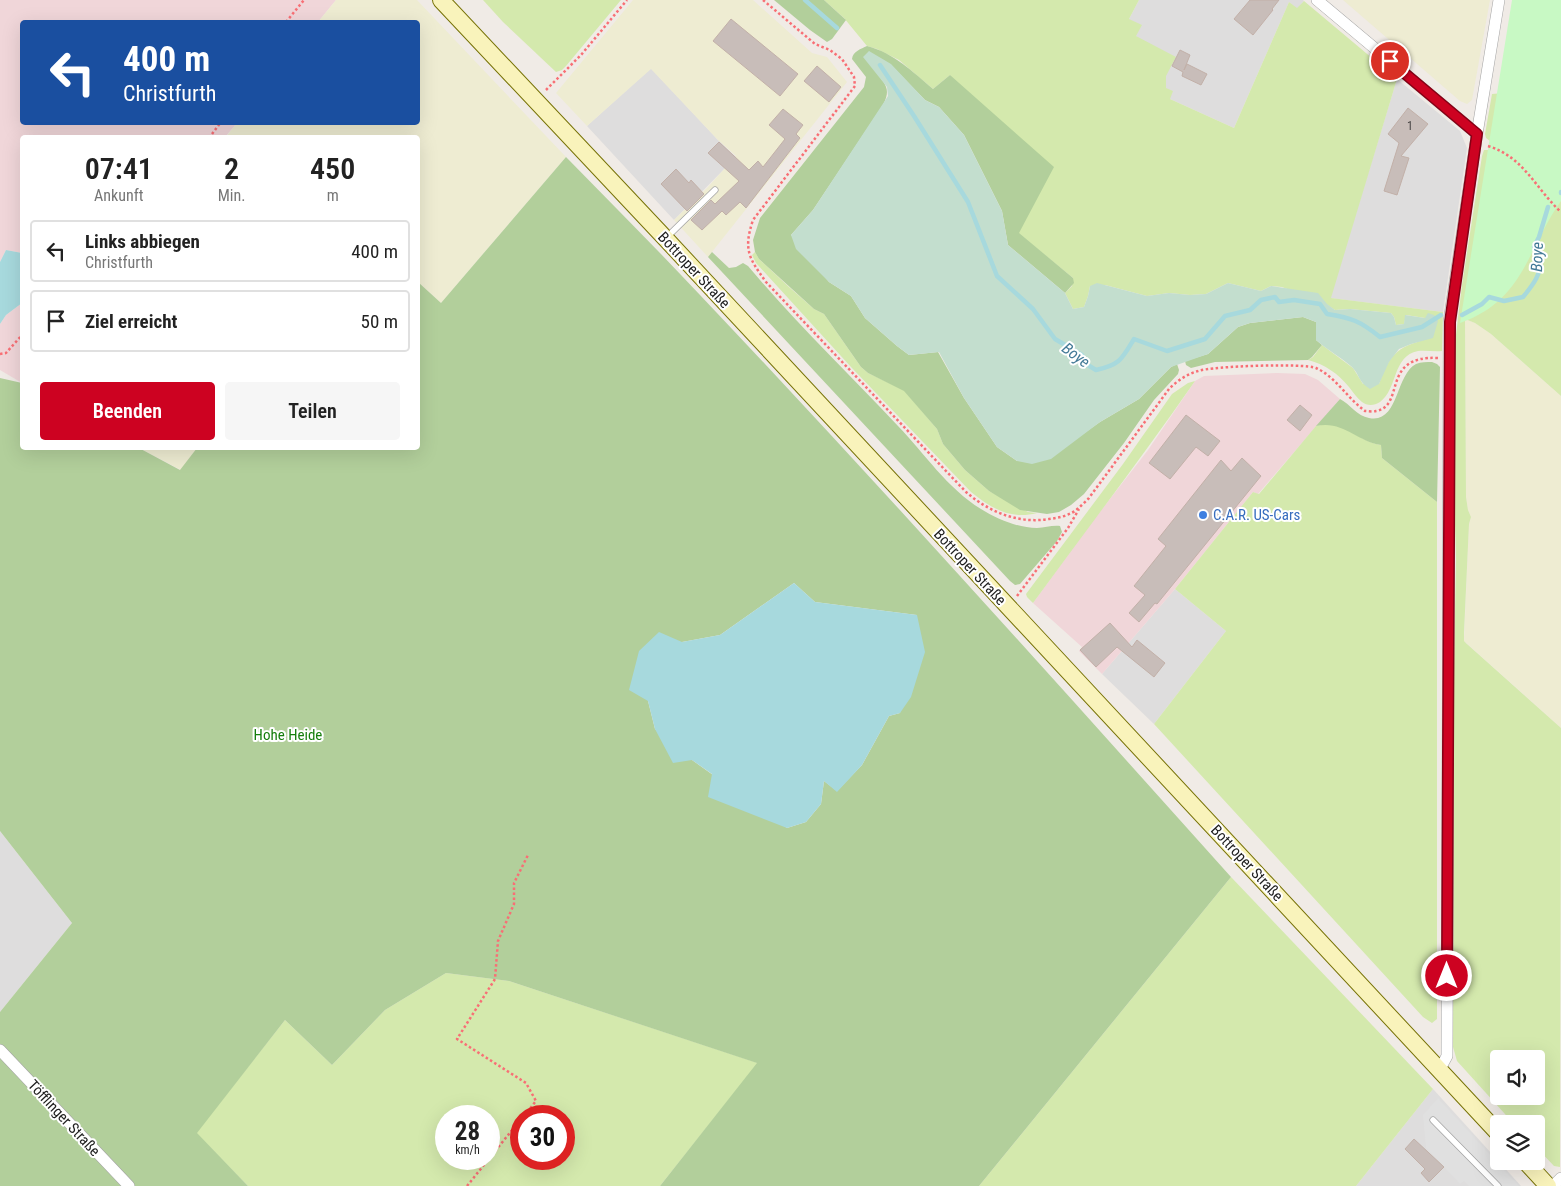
<!DOCTYPE html>
<html lang="de">
<head>
<meta charset="utf-8">
<style>
	body { margin:0; font-family:"Roboto Condensed",sans-serif; background:#f6f6f6; color:#222; height:100vh; display:flex; flex-direction:column; font-size:19px; white-space:nowrap }
	* { box-sizing:border-box; margin:0 }
	p { font-size:16px; color:#767676 }
	.icon { flex:none; width:28px; height:28px; fill:none; stroke:currentColor; stroke-width:2; stroke-linecap:round; stroke-linejoin:round }
	.map { position:relative; flex:1; overflow:hidden }
	.drawer { position:absolute; left:20px; top:135px; width:400px; height:315px; display:flex; flex-direction:column; background:#fff; border-radius:5px; box-shadow:0 5px 20px #0002 }
	.drawer>* { flex:none }
	.guide { position:absolute; left:20px; top:20px; width:400px; height:105px; border-radius:5px; box-shadow:0 5px 20px #0002; background:#1a4fa0; color:#fff; overflow:hidden }
	.controls { position:absolute; left:1490px; top:1050px; display:grid; gap:10px }
	.controls a { display:grid; place-items:center; width:55px; height:55px; border-radius:5px; background:#fff; box-shadow:0 5px 20px #0002; font-size:25px }
	.speed { position:absolute; left:435px; top:1105px; display:flex; gap:10px; font-size:25px; font-weight:700; text-align:center }
	.speed>* { display:grid; place-content:center; width:65px; height:65px; border-radius:50%; background:#fff; box-shadow:0 5px 20px #0002; line-height:1 }
	.speed small { font-size:12px; font-weight:400 }
	.speed .limit { border:8px solid #d22; background:#fff; color:#111 }
	.pin { position:absolute; display:grid; place-items:center; width:42px; height:42px; color:#fff; margin:-21px; border:2px solid #fff; border-radius:50%; box-shadow:0 1px 5px #0007 }
	.me { position:absolute; width:55px; margin:-28px; rotate:0deg; stroke-linejoin:round; filter:drop-shadow(0 0 4px #0008) }
	.turn { display:flex; align-items:center; gap:18px; height:105px; padding:0 20px; font-size:22px }
	.turn .icon { width:65px; height:65px; stroke-width:2.5 }
	.turn b { display:block; font-size:35px; line-height:42px }
	.eta { display:flex; justify-content:space-evenly; align-items:center; height:85px; text-align:center }
	.eta b { font-size:30px; font-weight:600; line-height:35px }
	.button { display:flex; gap:10px; margin-top:auto; padding:10px 20px }
	.button a { flex:1; height:58px; border-radius:5px; background:#cd0221; color:#fff; font-size:20px; font-weight:600; line-height:58px; text-align:center }
	.button a+a { background:#f6f6f6; color:#222 }
	ul { padding:0; list-style:none }
	li { display:flex; align-items:center; gap:15px; height:62px; margin:0 10px 8px; padding:0 10px; border:2px solid #e0e0e0; border-radius:5px }
	li div { flex:1 }
	li b { display:block; font-size:19px }
	li em { font-style:normal }
	.map>svg:first-child { display:block }
	.residential { fill:#dedddd }
	.commercial { fill:#f0d6d9 }
	.farmland { fill:#eeecd2 }
	.grass { fill:#d4e9ad; fill-rule:evenodd }
	.forest { fill:#b2cf9b; fill-rule:evenodd }
	.wetland { fill:#c3dece }
	.park { fill:#c8f9c4 }
	.parking { fill:#e0e0e0 }
	.water { fill:#a7d9dd }
	.lines { fill:none; stroke-linecap:round; stroke-linejoin:round }
	.stream { stroke:#a7d9dd; stroke-width:4.5 }
	.building { fill:#c8bdb9; stroke:#c2b0a8 }
	.service-casing { stroke:#a4a4a4; stroke-width:7 }
	.minor-casing { stroke:#a4a4a4; stroke-width:12 }
	.secondary-casing { stroke:#777206; stroke-width:18 }
	.path { stroke:#f86f75; stroke-width:2.5; stroke-dasharray:2.5 2.5; stroke-linecap:butt }
	.service { stroke:#fff; stroke-width:5.5 }
	.minor { stroke:#fff; stroke-width:11 }
	.secondary { stroke:#f9f3bb; stroke-width:16 }
	.route-casing { stroke:#850115; stroke-width:12 }
	.route { stroke:#cd0221; stroke-width:9 }
	.shop-dot { fill:#3f7fe0; stroke:#fff; stroke-width:2 }
	.labels { text-anchor:middle; dominant-baseline:central; stroke-width:4; stroke-linejoin:round; paint-order:stroke }
	.number-label { font-size:12px; fill:#4a4746 }
	.street-label { font-size:15px; fill:#202020; stroke:#fff }
	.shop-label { font-size:15px; fill:#366cbe; stroke:#fff; text-anchor:start }
	.park-label { font-size:15px; fill:#157e0d; stroke:#fff }
	.water-label { font-size:16px; font-style:italic; fill:#437a97; stroke:#fff }
</style>
</head>
<body>
<div class="map">
<svg width="1561" height="1186" viewBox="0 0 1561 1186">
	<rect width="100%" height="100%" fill="#f0ebe6"/>
	<g class="residential">
		<polygon points="1139,0 1303,0 1304,1 1297,9 1289,2 1234,128 1170,99 1166,88 1166,76 1136,36 1129,19"/>
		<polygon points="651,68 717,139 736,157 674,220 587,126"/>
		<polygon points="1397,79 1460,131 1467,148 1443,312 1330,298"/>
		<polygon points="1175,589 1226,631 1154,724 1102,674"/>
		<polygon points="0,831 72,923 0,1012"/>
		<polygon points="1433,1089 1521,1186 1356,1186"/>
	</g>
	<g class="commercial">
		<polygon points="0,0 336,0 318,22 22,22 22,122 237,123 225,137 22,138 22,253 6,250 0,262"/>
		<polygon points="22,303 22,383 0,370 0,324 6,315"/>
		<polygon points="1277,373 1305,374 1318,380 1340,399 1258,494 1253,492 1175,589 1102,674 1079,651 1082,647 1033,603 1092,522 1148,450 1195,381 1204,376"/>
	</g>
	<g class="farmland">
		<polygon points="336,0 417,0 566,157 441,303 418,282 418,138 225,138 237,123 418,122 418,22 318,22"/>
		<polygon points="633,0 753,0 812,53 827,57 847,82 708,257 674,220 707,188 736,156 717,139 651,69 587,126 556,93"/>
		<polygon points="1343,0 1490,0 1472,100 1467,104 1460,101"/>
		<polygon points="1465,319 1475,323 1491,334 1561,396 1561,728 1464,641 1469,524 1471,517 1468,510 1466,497"/>
		<polygon points="139,448 197,448 181,470"/>
	</g>
	<g class="grass">
		<polygon points="483,0 621,0 566,66 562,70 556,72 503,22"/>
		<path d="M824,0h315l-10,19 13,6 -6,11 40,21 -10,19v12l7,3 -3,8 64,29 55,-126 8,6 7,-7 93,78 -66,219 112,14 -1,39c-8,1 -16,-1 -24,0 -26,5 -20,38 -38,51 -6,4 -13,4 -18,0 -5,-4 -9,-10 -13,-15 -12,-14 -23,-22 -41,-27l5,-3 9,-12 31,23 10,16h16c12,-34 20,-37 54,-47l-8,-19 -19,-3 -2,9 -8,1 -2,-8 -3,-4 -41,-4 -15,1 -9,-6 -44,-17 -11,-1 -10,5 -33,-8 -22,11 -16,1 -21,-2 -22,3 -42,-11 -15,1 -2,10 -4,11 -11,2 -8,-16 7,-7 1,-8 -54,-44 -69,-159 -17,14 -34,-29 -22,-11 -10,-3 -23,-28z"/>
		<path d="M1561,88v308l-70,-62 -16,-11 -10,-4 1,178 2,13 3,7 -2,7 -5,109v8l3,3 94,84 -1,439 -6,-1 -18,-19v-23h-22l-57,-63 -4,-14 1,-381 2,-107 -2,-68 1,-148 7,-58 20,-129 2,-6h8l-2,-9 -4,-3 -1,-4 7,-40zM1499,1059h37v37h-37z"/>
		<path d="M755,252l4,7 30,28 25,22 10,5 37,53 7,6 36,17 33,39 6,15 22,26 24,21 39,21 9,1c-27,7 -46,-5 -66,-21l-120,-125 -95,-104 -4,-8z"/>
		<path d="M1195,381c-52,75 -108,148 -162,222l-6,-6 -1,-3 3,-4 94,-126 49,-70 16,-11z"/>
		<path d="M1326,424c20,0 35,18 55,21l1,13 55,44v517l-5,4 -9,-6 -269,-293 72,-93 -51,-42 78,-97 6,2 57,-68z"/>
		<polygon points="1231,877 1433,1089 1356,1186 979,1186"/>
		<path d="M446,973l63,8 249,82 -98,123h-412l-52,-53 89,-113 47,45 53,-55zM446,1116h43v43h-43zM521,1116h43v43h-43z"/>
	</g>
	<g class="forest">
		<polygon points="774,0 824,0 846,20 832,39 827,42 810,30"/>
		<path d="M867,46c27,7 46,26 66,43l17,-14 104,92 -35,66 54,45 1,5 -9,10 -57,-48 -6,-34 -38,-76 -25,-28 -14,-7 -34,-35 -15,7c10,13 15,17 7,33l-70,105 -22,25 38,47 22,14 14,22 32,28 12,9 29,-3 26,46 33,49 20,14 63,-25 20,-14 39,-23 32,-32 6,-3 2,6 -1,4 -24,26 -30,43 -40,51 -13,11 -12,7 -12,2 -27,-4 -31,-19 -24,-21 -22,-26 -6,-15 -33,-38 -36,-18 -7,-6 -37,-53 -10,-5 -55,-50 -4,-7 -2,-12 7,-22 104,-131 2,-10 -14,-18c1,-8 9,-10 15,-13z"/>
		<path d="M566,157c45,46 90,91 134,138 181,191 356,387 531,582l-252,309h-319l97,-123 -248,-82 -63,-8 -61,37 -53,55 -47,-45 -88,113 51,53h-248v-174l72,-89 -72,-92v-453l22,5v65h117l41,22 17,-22h221v-166l23,21zM794,583l21,19 102,13 -17,98 -11,3 -27,49 -25,26 -13,-10 -3,23 -15,18 -19,6 -95,-68 -37,-31 -7,-28 34,-59 38,-7z"/>
		<path d="M712,252l17,16 7,-1 7,-4 5,3c47,56 100,107 150,160 27,28 49,62 83,83 16,10 37,19 56,19 8,0 15,-3 23,-2l2,6 -5,9 -37,43 -5,1 -5,-4 -302,-324z"/>
		<polygon points="1303,317 1316,322 1316,340 1322,345 1312,357 1308,360 1215,362 1191,368 1186,365 1185,361 1208,354 1238,327 1250,323"/>
		<path d="M1432,362l5,2 3,3 -3,135 -55,-44 -1,-13c-25,-4 -38,-25 -65,-19l24,-27c10,5 17,17 29,19 30,6 26,-43 47,-54 5,-2 11,-2 16,-2z"/>
	</g>
	<path class="wetland" d="M869,51l22,13 34,36 14,7 25,28 38,76 6,34 57,48 8,16 11,-2 4,-11 2,-10 7,-3 50,13 22,-3 21,2 16,-1 22,-11 33,8 10,-5 47,7 9,11 8,6 15,-1 41,4 3,4 2,8 8,-1 1,-9 20,3 3,-5 6,2 4,6 -5,17 -22,6 -12,5 -10,13 -10,22 -9,5c-12,-7 -10,-14 -18,-22 -11,-10 -25,-17 -36,-27v-18l-13,-5 -53,6 -12,4 -30,27 -37,13 -32,32 -39,23 -49,37 -19,5 -15,-3 -20,-14 -33,-49 -25,-46 -30,3 -12,-9 -32,-28 -14,-22 -22,-14 -33,-33 -5,-14 22,-25 75,-114 -1,-9 -24,-30z"/>
	<path class="park" d="M1512,0h49v201c-34,48 -37,100 -101,122z"/>
	<polygon class="parking" points="1438,1098 1519,1186 1469,1186 1464,1181 1460,1184 1426,1148 1423,1115"/>
	<g class="water">
		<polygon points="6,250 22,253 22,303 6,315 0,324 0,262"/>
		<polygon points="794,583 815,602 917,615 925,652 911,697 900,713 889,716 862,765 837,792 824,781 821,804 806,822 787,828 708,797 712,774 692,760 673,763 655,729 648,701 629,690 639,651 659,632 682,642 720,635"/>
	</g>
	<g class="lines">
		<g class="stream">
			<polyline points="805,0 837,28"/>
			<path d="M880,65l34,51 54,86 29,74 36,33 22,30 27,16 4,9 10,6c24,-5 26,-11 38,-31l33,12 38,-12 20,-23 25,-6 11,-10 14,-3 4,5 15,-2 26,4 7,10c25,4 33,7 53,23l42,-10 19,-12"/>
			<polyline points="1561,193 1561,192"/>
			<path d="M1462,315l20,-11 7,-7 15,4 19,-4c9,-11 20,-24 17,-40 0,-3 -4,-7 -6,-10l5,-10 9,-30"/>
		</g>
	</g>
	<g class="building">
		<polygon points="1250,0 1279,0 1272,9 1273,10 1253,35 1234,19"/>
		<polygon points="731,19 798,74 780,96 713,41"/>
		<polygon points="1180,50 1190,55 1184,70 1187,64 1207,74 1201,85 1182,76 1183,72 1172,66"/>
		<polygon points="817,66 841,87 829,102 804,81"/>
		<polygon points="1408,108 1428,124 1401,156 1409,158 1397,195 1384,191 1399,143 1388,134"/>
		<polygon points="783,109 803,125 796,134 800,138 746,208 740,202 726,215 722,211 702,230 691,220 711,200 715,204 739,181 708,153 719,142 749,170 758,161 763,167 785,139 769,125"/>
		<polygon points="676,169 689,183 691,180 704,194 687,211 661,184"/>
		<polygon points="1300,405 1312,415 1300,431 1287,420"/>
		<polygon points="1186,415 1220,441 1208,456 1196,447 1170,479 1149,463"/>
		<polygon points="1242,458 1261,476 1157,604 1155,603 1139,622 1129,613 1145,595 1134,586 1166,546 1158,539 1221,460 1231,471"/>
		<polygon points="1110,623 1132,647 1137,640 1165,663 1154,677 1117,647 1096,667 1080,650"/>
		<polygon points="1414,1139 1444,1167 1429,1182 1421,1173 1425,1169 1405,1149"/>
	</g>
	<g class="lines">
		<g class="service-casing">
			<g id="service">
				<polyline points="667,237 715,190"/>
				<polyline points="1433,1120 1498,1186"/>
			</g>
		</g>
		<g class="minor-casing">
			<g id="minor">
				<polyline points="1317,0 1477,134"/>
				<polyline points="0,1050 129,1186"/>
				<polyline points="1440,1069 1447,1056 1449,322 1477,134 1499,0"/>
				<polyline points="1553,1186 1561,1178"/>
			</g>
		</g>
		<g class="secondary-casing">
			<g id="secondary">
				<polyline points="441,0 665,238 1499,1134"/>
				<polyline points="1525,1161 1548,1186"/>
			</g>
		</g>
		<g class="path">
			<path d="M763,0l52,44 15,6 12,9 12,18 1,9 -102,134c-10,30 -4,38 13,62l200,210c23,20 52,32 83,27 9,-1 18,-3 26,-8 5,-4 10,-9 14,-13l80,-109c8,-8 18,-15 29,-18 14,-5 107,-8 118,-3 20,9 31,30 49,43 3,0 8,1 11,0 30,-5 4,-56 62,-53"/>
			<polyline points="286,22 304,0"/>
			<polyline points="546,90 581,55 627,0"/>
			<polyline points="209,138 221,122"/>
			<path d="M1488,146c36,11 47,42 73,66"/>
			<polyline points="0,354 6,353 22,335"/>
			<polyline points="1017,596 1068,528 1079,509"/>
			<polyline points="524,1116 536,1101 526,1083 457,1039 495,979 498,941 514,904 514,883 528,855"/>
			<polyline points="467,1186 521,1119"/>
		</g>
		<use href="#service" class="service"/>
		<use href="#minor" class="minor"/>
		<use href="#secondary" class="secondary"/>
	</g>
	<g class="lines">
		<g class="route-casing">
			<polyline id="route" points="1390,61 1477,134 1450,322 1447,976"/>
		</g>
		<use href="#route" class="route"/>
	</g>
	<circle class="shop-dot" cx="1203" cy="515" r="5"/>
	<g class="labels">
		<g class="number-label">
			<text x="1410" y="126">1</text>
		</g>
		<g class="street-label">
			<text transform="translate(694 270) rotate(47)">Bottroper Straße</text>
			<text transform="translate(970 567) rotate(47)">Bottroper Straße</text>
			<text transform="translate(1247 863) rotate(47)">Bottroper Straße</text>
			<text transform="translate(64 1118) rotate(47)">Töfflinger Straße</text>
		</g>
		<g class="shop-label">
			<text x="1213" y="515">C.A.R. US-Cars</text>
		</g>
		<g class="park-label">
			<text x="288" y="735">Hohe Heide</text>
		</g>
		<g class="water-label">
			<text transform="translate(1537 257) rotate(-88)">Boye</text>
			<text transform="translate(1076 355) rotate(37)">Boye</text>
		</g>
	</g>
</svg>
<div class="controls">
<a><svg class="icon" aria-label="sound" viewBox="0 0 24 24"><path d="M4 9h4l5-4v14l-5-4H4zM17 9q2 3 0 6"/></svg></a>
<a><svg class="icon" aria-label="layers" viewBox="0 0 24 24"><path d="M12 4l9 5-9 5-9-5zM3 14l9 5 9-5"/></svg></a>
</div>
<div class="speed"><div>28<small>km/h</small></div><div class="limit">30</div></div>
<div class="pin" style="left:1390px;top:61px;background:#d93025"><svg class="icon" aria-label="arrive" viewBox="0 0 24 24"><path d="M6 21V4h12l-3 4 3 4H6"/></svg></div>
<svg class="me" style="left:1447px;top:976px" viewBox="-20 -20 40 40"><circle r="17" fill="#cd0221" stroke="#fff" stroke-width="3"/><path d="M0-11L8 9 0 5-8 9z" fill="#fff"/></svg>
<div class="guide">
<div class="turn"><svg class="icon" aria-label="left" viewBox="0 0 24 24"><path d="M17 20v-9H6M10 6l-5 5 5 5"/></svg><div><b>400 m</b>Christfurth</div></div>
</div>
<section class="drawer">
<div class="eta">
<div><b>07:41</b><p>Ankunft</p></div>
<div><b>2</b><p>Min.</p></div>
<div><b>450</b><p>m</p></div>
</div>
<ul>
<li><svg class="icon" aria-label="left" viewBox="0 0 24 24"><path d="M17 20v-9H6M10 6l-5 5 5 5"/></svg><div><b>Links abbiegen</b><p>Christfurth</p></div><em>400 m</em></li>
<li><svg class="icon" aria-label="arrive" viewBox="0 0 24 24"><path d="M6 21V4h12l-3 4 3 4H6"/></svg><div><b>Ziel erreicht</b></div><em>50 m</em></li>
</ul>
<div class="button"><a>Beenden</a><a>Teilen</a></div>
</section>
</div>
</body>
</html>
